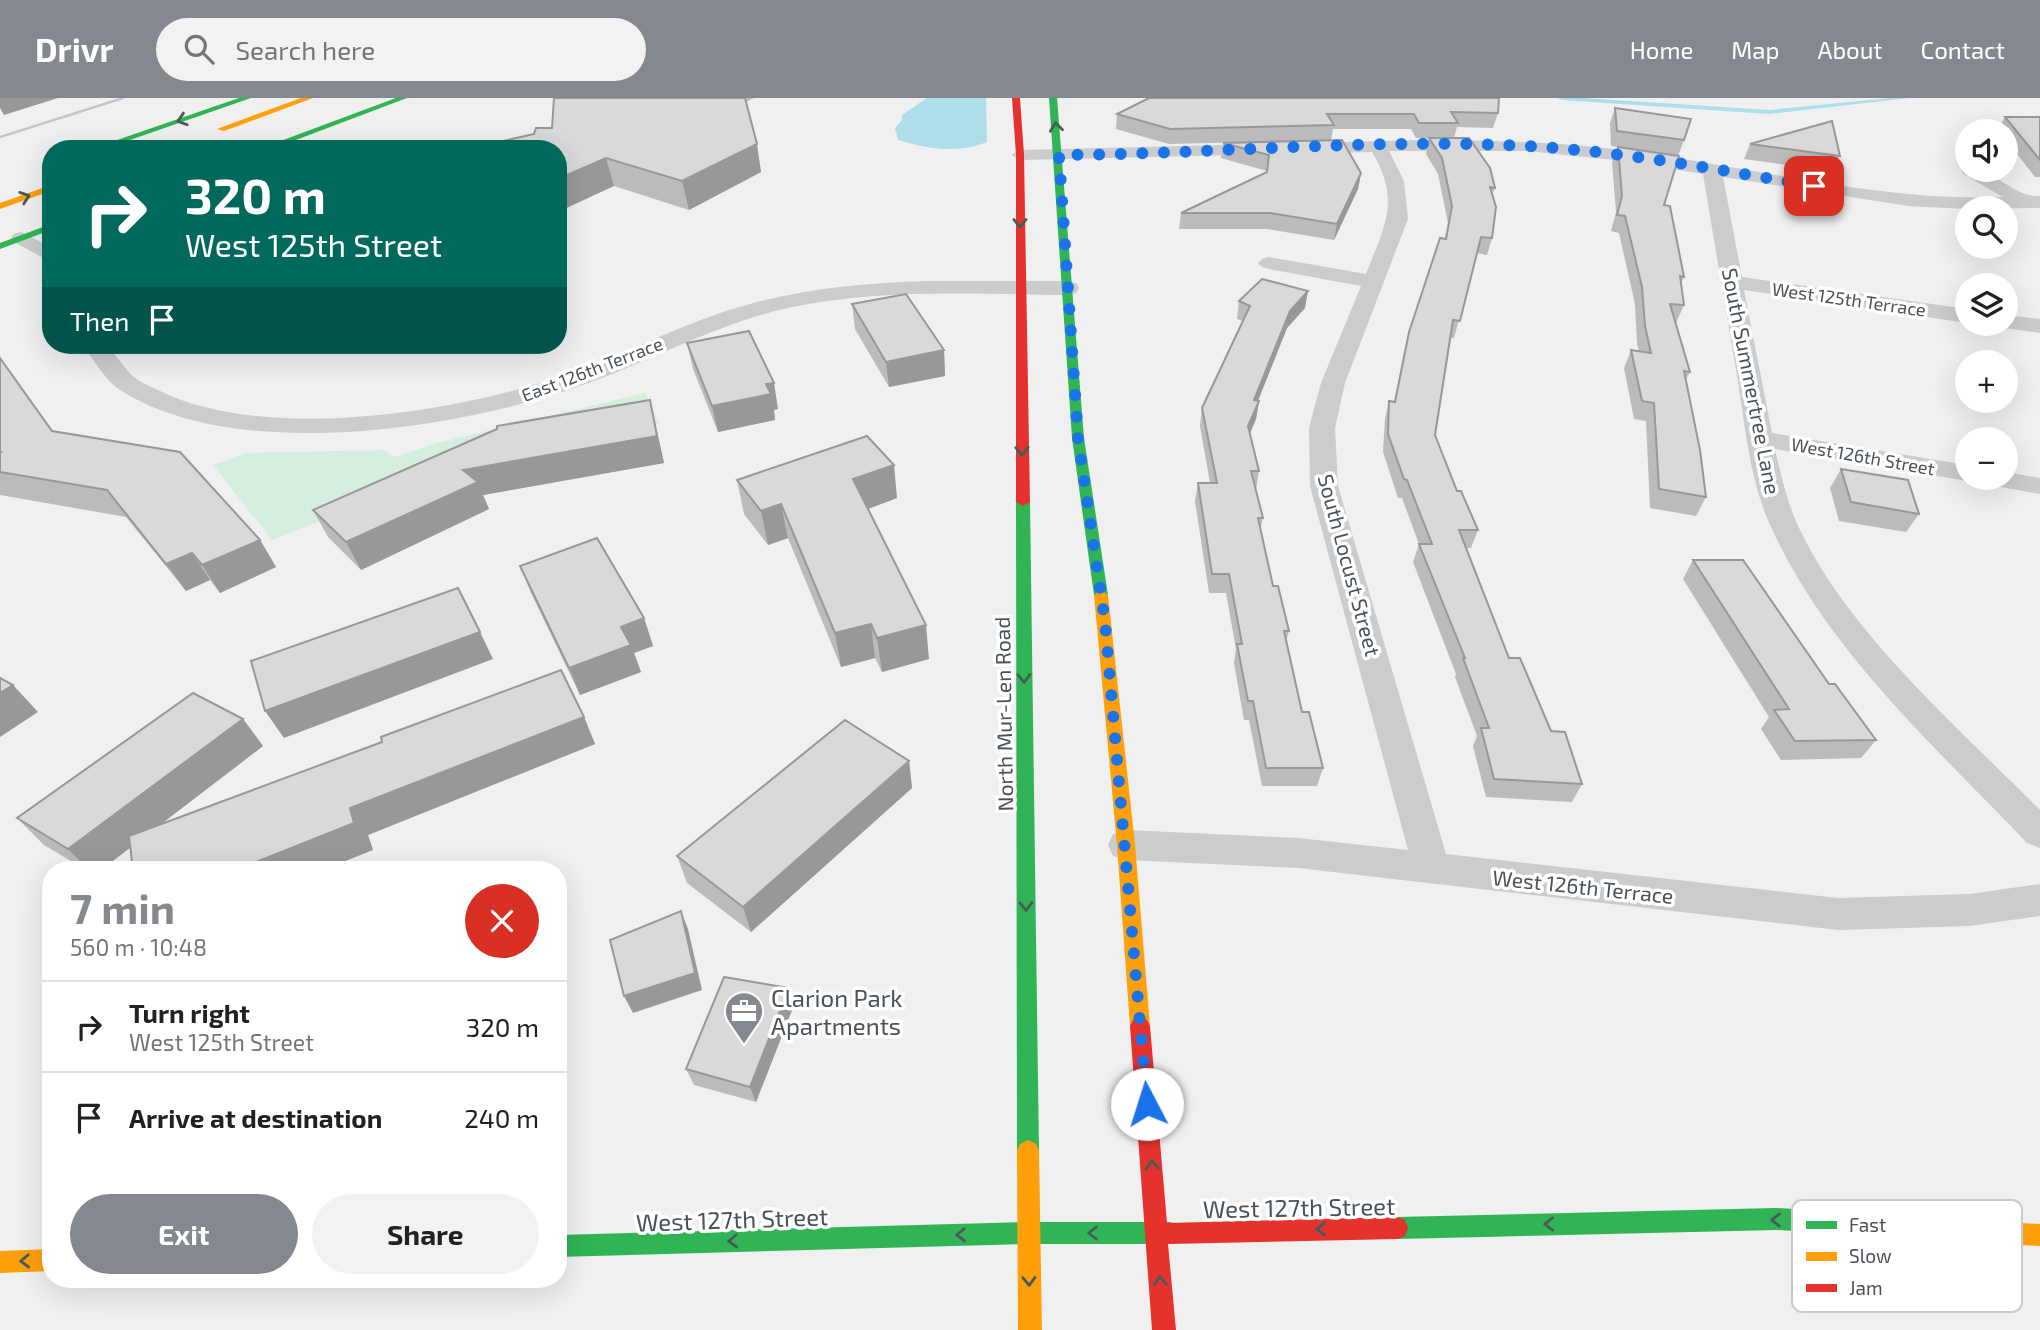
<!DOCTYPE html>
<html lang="en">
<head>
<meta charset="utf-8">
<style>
	body { margin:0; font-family:"Exo 2",sans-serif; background:#f2f2f2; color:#202124; height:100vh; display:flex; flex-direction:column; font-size:26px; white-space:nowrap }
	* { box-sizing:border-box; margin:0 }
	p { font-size:23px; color:#757577 }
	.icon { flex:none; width:38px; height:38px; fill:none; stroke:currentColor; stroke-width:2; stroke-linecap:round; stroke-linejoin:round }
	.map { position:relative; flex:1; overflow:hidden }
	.sheet { position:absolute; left:42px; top:763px; width:525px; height:427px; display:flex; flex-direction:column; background:#fff; border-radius:28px; box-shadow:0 7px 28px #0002 }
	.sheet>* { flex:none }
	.top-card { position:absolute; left:42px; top:42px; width:525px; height:214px; border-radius:28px; box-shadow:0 7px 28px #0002; background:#00695c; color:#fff; overflow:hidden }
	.tools { position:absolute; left:1955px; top:21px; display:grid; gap:14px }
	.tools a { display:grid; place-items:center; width:63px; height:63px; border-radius:50%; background:#fff; box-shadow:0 7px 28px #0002; font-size:35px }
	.pin { position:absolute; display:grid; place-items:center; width:60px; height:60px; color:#fff; margin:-30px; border-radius:14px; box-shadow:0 4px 10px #0006 }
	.me { position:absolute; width:77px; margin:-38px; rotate:355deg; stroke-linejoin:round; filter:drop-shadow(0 0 5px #0008) }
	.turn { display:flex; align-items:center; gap:24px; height:147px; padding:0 28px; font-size:32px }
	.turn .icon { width:91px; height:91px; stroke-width:2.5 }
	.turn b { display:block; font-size:49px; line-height:60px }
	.then { display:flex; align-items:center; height:66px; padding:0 28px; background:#0003; gap:14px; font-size:26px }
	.round { display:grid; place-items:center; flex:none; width:74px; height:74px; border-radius:37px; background:#f2f2f2 }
	.summary { display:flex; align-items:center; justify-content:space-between; height:119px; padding:0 28px }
	h1 { font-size:42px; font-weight:700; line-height:52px; color:#83898f }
	.primary-button { display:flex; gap:14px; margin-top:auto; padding:14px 28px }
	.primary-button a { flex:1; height:80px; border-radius:42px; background:#83898f; color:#fff; font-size:28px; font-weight:700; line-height:80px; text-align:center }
	.primary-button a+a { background:#f2f2f2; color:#202124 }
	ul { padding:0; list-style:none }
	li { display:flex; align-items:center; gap:21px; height:91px; padding:0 28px; border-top:2px solid #e0e0e0 }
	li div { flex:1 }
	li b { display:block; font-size:26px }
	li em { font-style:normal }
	header { display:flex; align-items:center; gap:42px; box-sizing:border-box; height:98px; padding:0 35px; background:#83898f; color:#fff }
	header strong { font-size:33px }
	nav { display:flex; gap:38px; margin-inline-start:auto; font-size:24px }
	.search { width:490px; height:63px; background:#f2f2f2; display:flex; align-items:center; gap:18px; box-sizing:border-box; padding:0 24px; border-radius:38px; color:#757577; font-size:26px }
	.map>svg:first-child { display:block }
	.green { fill:#d6eede }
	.water { fill:#addee9 }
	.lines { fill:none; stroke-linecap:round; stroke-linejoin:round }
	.stream { fill:#addee9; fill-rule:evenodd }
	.street { fill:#caccce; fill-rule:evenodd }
	.fast { fill:#30b455; fill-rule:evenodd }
	.slow { fill:#ff9f0a; fill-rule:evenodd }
	.jam { fill:#e5322d; fill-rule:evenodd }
	.rail { stroke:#c5c6c8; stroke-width:2.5 }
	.wall { fill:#bbb }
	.shaded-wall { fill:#989899 }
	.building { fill:#d9d9da; stroke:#989899; stroke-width:2 }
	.oneway { stroke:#465c5a }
	.route { stroke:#1a73e8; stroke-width:12; stroke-dasharray:0 21.6 }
	.labels { text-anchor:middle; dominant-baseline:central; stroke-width:7; stroke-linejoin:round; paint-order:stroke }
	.far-street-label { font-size:18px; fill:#48525b; stroke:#fff }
	.street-label { font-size:21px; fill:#48525b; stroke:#fff }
	.near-poi-label { font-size:24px; fill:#48525b; stroke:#fff; text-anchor:start }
	.near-street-label { font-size:24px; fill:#48525b; stroke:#fff }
	.key { fill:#fff; stroke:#c8cbce; stroke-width:2 }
	.key-label { font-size:19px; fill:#48525b }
</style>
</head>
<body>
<header>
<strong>Drivr</strong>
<div class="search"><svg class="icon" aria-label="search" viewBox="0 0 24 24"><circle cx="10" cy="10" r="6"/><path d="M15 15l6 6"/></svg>Search here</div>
<nav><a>Home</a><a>Map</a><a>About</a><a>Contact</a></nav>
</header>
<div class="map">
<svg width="2040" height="1232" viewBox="0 0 2040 1232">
	<rect width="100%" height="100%" fill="#f0f0f0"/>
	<polygon class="green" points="645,295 659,326 486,357 272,442 213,367 247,355 384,352 394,359 437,345"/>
	<path class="water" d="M927,0h59l1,44c-31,12 -58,7 -89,-2l-3,-12 7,-8v-5z"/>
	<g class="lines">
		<polygon class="stream" points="1558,0 1584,0 1769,12 1891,0 1909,0 1769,16 1561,2"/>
		<g class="street">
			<path d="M1422,42c68,0 134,2 201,10 126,16 253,52 380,47l-40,-23 -2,-4 6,-5v5c32,0 45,27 73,26v12l-73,1 -59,-3 -185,-29 19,100 225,32v14l-223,-33 28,143 195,32v13h10l-10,3 -192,-32c6,26 12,53 23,77 50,107 160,201 242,284v38l-13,-5c-92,-97 -200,-192 -256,-316 -20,-43 -25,-93 -32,-139 -12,-72 -24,-142 -36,-214l-79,-13 -97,-10h-138l15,30 4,38 -63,164 -10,45 3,58 108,368 392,44 132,-4 70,-10v32l-70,10 -132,4 -540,-62 -172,-8 -13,-4 -5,-11 5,-11 13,-4 172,8 110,12 -98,-364 -1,-58 12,-45 40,-97 -92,-17 -7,-2 -4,-4 4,-4 7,-2 97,17c19,-49 35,-73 6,-122l-352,8 -9,-5 9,-5z"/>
			<polygon points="21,134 51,149 51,164 14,144 11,140 14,136"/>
			<path d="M928,183h140l8,2 3,5 -3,5 -8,2c-93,-1 -189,-7 -280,13 -73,16 -138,54 -208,78 -123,43 -344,78 -460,4 -14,-9 -27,-31 -37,-45h24c9,10 17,23 27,32 7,6 16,9 24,13 104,53 296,23 404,-14 64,-21 123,-55 188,-72 58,-16 118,-21 178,-23z"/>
			<polygon points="2006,217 2040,221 2040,235 1998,229 1996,226 2006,226"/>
			<polygon points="2006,374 2040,380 2040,396 1984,386 1980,380 2006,380"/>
		</g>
		<g class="fast">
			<polygon points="239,0 251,0 104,51 91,51"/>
			<polygon points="396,0 407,0 272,51 259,51"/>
			<polygon points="1049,0 1057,0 1084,340 1108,497 1101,502 1094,497 1072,340"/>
			<polygon points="51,126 51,132 0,151 0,145"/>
			<polygon points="1023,400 1030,404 1039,1053 1036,1060 1028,1064 1020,1060 1017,1053 1016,404"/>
			<polygon points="1776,1110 1876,1116 1884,1119 1887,1127 1884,1135 1876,1138 1776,1132 1397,1141 1389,1138 1386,1130 1389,1122 1397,1119"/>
			<polygon points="1029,1124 1170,1124 1178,1127 1181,1135 1178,1143 1170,1146 1029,1146 558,1159 558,1137"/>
		</g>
		<g class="slow">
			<polygon points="301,0 313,0 224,33 217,31"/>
			<polygon points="51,87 51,93 0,111 0,105"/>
			<polygon points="1101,492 1108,497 1135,747 1150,928 1147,934 1140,937 1133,934 1130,928 1117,747 1094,497"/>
			<polygon points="1028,1042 1036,1046 1039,1053 1042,1232 1018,1232 1017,1053 1020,1046"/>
			<polygon points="1876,1116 2040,1126 2040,1148 1876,1138 1868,1135 1865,1127 1868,1119"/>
			<polygon points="51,1151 51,1173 0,1175 0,1153"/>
		</g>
		<g class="jam">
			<polygon points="1012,0 1020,0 1024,57 1030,404 1023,408 1016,404 1016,57"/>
			<polygon points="1140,919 1147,922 1150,928 1167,1125 1397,1119 1405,1122 1408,1130 1405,1138 1397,1141 1168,1146 1176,1232 1152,1232 1130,928 1133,922"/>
		</g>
		<polyline class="rail" points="0,39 123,0"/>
	</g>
	<g class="wall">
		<polygon points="554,0 754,0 746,4 761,74 689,112 614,88 534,36 552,30"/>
		<polygon points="1149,0 1498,15 1493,30 1457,29 1454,40 1416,40 1411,31 1333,31 1331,42 1169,46 1116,31 1117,16"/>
		<polygon points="1615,10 1684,42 1678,58 1664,107 1684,179 1681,185 1684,207 1676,225 1690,274 1686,281 1706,399 1696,418 1650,410 1646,323 1634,321 1624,270 1631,252 1639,253 1637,246 1635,206 1619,135 1611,133 1616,114 1612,64 1618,49 1611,48 1610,25"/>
		<polygon points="2005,19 2040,19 2040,79 2035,79 2006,42 2006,33 1998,33 1997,32"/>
		<polygon points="1429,40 1495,90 1492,97 1492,140 1487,157 1477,155 1454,240 1450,240 1435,337 1457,393 1478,432 1471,450 1467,450 1509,560 1551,633 1582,686 1572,704 1486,699 1473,648 1477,638 1455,579 1456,576 1413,464 1419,446 1402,400 1398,400 1383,354 1385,321 1389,303 1394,304 1405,251 1409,234 1445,140 1448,125 1438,76 1426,56"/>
		<polygon points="1223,45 1361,75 1358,91 1334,142 1267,131 1179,131 1181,115 1267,74 1267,73 1221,60"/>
		<polygon points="1750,46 1840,58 1832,73 1744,61"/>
		<polygon points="1239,203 1305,210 1287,230 1258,303 1259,303 1256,321 1250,335 1259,373 1256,392 1263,420 1260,432 1273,488 1289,533 1286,544 1302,614 1323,670 1317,688 1262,688 1249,622 1244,622 1234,565 1236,551 1226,495 1209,495 1195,403 1198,385 1210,385 1200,328 1202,310 1243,223 1237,221"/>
		<polygon points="852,206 944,252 945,278 889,289 855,231"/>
		<polygon points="687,245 778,311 774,312 775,322 718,334 693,271"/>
		<polygon points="0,260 52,333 260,442 276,469 220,495 210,482 186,493 126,419 0,397"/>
		<polygon points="650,302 664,365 483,397 489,411 361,472 328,439 313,412"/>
		<polygon points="1841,371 1919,416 1906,434 1839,423 1830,390"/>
		<polygon points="737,382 897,400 868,411 929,561 882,574 875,560 841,569 788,440 768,447 744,416"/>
		<polygon points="1693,462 1829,586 1876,642 1861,660 1781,662 1761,631 1769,619 1683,481"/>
		<polygon points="520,468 644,520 653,548 634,555 641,574 580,597 531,495"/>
		<polygon points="584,619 595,646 368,737 373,752 130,750 101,772 86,772 44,747 17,720 243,621 263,648 160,727"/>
		<polygon points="909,663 912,690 751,834 687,785 677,758"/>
		<polygon points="794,907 756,1004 694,987 686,971"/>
	</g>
	<g class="shaded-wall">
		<polygon points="0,0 58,0 4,17 0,10"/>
		<polygon points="757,46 761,74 689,112 682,83"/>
		<polygon points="606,60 614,88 558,114 558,81"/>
		<polygon points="1361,75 1358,91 1334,142 1337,126"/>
		<polygon points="1308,193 1305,210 1287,230 1251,320 1254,302 1290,213"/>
		<polygon points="944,252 945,278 889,289 886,264"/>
		<polygon points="774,285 778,311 774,312 775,322 718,334 712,308 766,286"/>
		<polygon points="650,302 664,365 483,397 489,411 361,472 346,444 463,372"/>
		<polygon points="1259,303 1256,321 1245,347 1248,328"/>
		<polygon points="894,367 897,400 857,415 853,381"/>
		<polygon points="781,406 788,440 768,447 761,413"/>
		<polygon points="260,442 276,469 220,495 202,467"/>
		<polygon points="192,455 210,482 186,493 166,466"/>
		<polygon points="644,520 653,548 634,555 641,574 580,597 569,570 621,529"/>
		<polygon points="871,526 875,560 841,569 835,535"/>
		<polygon points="926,527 929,561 882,574 877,540"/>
		<polygon points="480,534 493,561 284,640 265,613"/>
		<polygon points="13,587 38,614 0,639 0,595"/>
		<polygon points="584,619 595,646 368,737 373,752 323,772 236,772 350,710"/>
		<polygon points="243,621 263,648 101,772 89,772 68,751"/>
		<polygon points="909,663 912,690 751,834 743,809"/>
		<polygon points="681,813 688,831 702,892 633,915 624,898"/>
		<polygon points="789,890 794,907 756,1004 750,989"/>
	</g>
	<g class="building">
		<polygon points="554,0 745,0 757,46 682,83 606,60 558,81 558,51 486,51 494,45 534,36 536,30 552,30"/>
		<polygon points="1149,0 1499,0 1498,15 1451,14 1458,25 1419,25 1414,16 1327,16 1334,27 1170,31 1117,16"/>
		<polygon points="1615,10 1691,21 1684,42 1617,33"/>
		<polygon points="2005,19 2040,19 2040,62"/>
		<polygon points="1832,23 1840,58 1750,46"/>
		<polygon points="1429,40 1469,40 1490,70 1495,90 1490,89 1496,109 1492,140 1481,139 1460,223 1453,222 1435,337 1457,393 1461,393 1478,432 1459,432 1509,560 1520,560 1551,633 1565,634 1582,686 1494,681 1481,630 1489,630 1463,560 1465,560 1419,446 1432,446 1407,382 1404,381 1388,336 1389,303 1395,304 1409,234 1440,140 1446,141 1452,108 1442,60"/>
		<polygon points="1342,42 1361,75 1337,126 1270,115 1181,115 1267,74 1269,57 1223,45"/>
		<polygon points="1618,49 1679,58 1664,107 1670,108 1684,179 1680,178 1684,207 1670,206 1690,274 1684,273 1700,352 1706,399 1659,391 1654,305 1642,303 1631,252 1651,255 1645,228 1642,189 1625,118 1617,117 1622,98"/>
		<polygon points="1262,181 1308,193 1290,213 1254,302 1259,303 1248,328 1259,373 1251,373 1263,420 1258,420 1273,488 1278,488 1289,533 1284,533 1302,614 1309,614 1323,670 1266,670 1253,603 1248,603 1237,546 1242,546 1229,476 1212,476 1198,385 1217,385 1202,310 1250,208 1239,203"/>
		<polygon points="906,196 944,252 886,264 852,206"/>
		<polygon points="749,233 774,285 766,286 771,296 712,308 687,245"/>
		<polygon points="0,260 52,333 180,354 260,442 202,467 192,455 166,466 107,392 0,374 0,355 1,354 0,354"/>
		<polygon points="650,302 657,338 463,372 478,384 346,444 313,412 497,331 497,328"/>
		<polygon points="867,338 894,367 853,381 926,527 877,540 871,526 835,535 781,406 761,413 737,382"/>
		<polygon points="1841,371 1908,382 1919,416 1851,404"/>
		<polygon points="597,440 644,520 621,529 631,547 569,570 520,468"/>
		<polygon points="1693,462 1743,462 1829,586 1835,586 1876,642 1795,643 1774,612 1789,611"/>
		<polygon points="458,490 480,534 265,613 251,563"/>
		<polygon points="561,572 584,619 350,710 354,725 236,772 133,772 129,738 382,644 381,639"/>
		<polygon points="0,580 13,587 0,595"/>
		<polygon points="193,595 243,621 68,751 17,720"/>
		<polygon points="845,622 909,663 743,809 677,758"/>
		<polygon points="681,813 695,875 624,898 610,842"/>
		<polygon points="724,879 789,890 750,989 686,971"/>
	</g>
	<defs><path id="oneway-chevron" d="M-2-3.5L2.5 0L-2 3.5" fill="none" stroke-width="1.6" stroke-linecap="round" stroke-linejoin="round" transform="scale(1.75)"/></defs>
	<g class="oneway">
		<use href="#oneway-chevron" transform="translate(182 22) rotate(162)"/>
		<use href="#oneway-chevron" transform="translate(1056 29) rotate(-97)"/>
		<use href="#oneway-chevron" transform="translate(25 99) rotate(-19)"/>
		<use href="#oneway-chevron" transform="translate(1020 125) rotate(90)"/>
		<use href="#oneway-chevron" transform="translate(1022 353) rotate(89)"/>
		<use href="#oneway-chevron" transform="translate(1024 580) rotate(89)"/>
		<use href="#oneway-chevron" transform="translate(1026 808) rotate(89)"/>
		<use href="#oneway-chevron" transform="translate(1152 1067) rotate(-94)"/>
		<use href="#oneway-chevron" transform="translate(1776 1122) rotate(-179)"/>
		<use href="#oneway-chevron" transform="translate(1549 1126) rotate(179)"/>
		<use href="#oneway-chevron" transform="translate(1321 1131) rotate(179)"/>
		<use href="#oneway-chevron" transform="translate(1093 1135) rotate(180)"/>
		<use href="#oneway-chevron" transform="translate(961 1137) rotate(178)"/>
		<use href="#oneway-chevron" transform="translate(733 1143) rotate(178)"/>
		<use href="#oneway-chevron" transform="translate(25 1163) rotate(178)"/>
		<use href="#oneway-chevron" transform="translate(1029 1183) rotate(89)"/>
		<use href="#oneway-chevron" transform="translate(1160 1183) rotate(-94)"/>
	</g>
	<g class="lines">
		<path class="route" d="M1147,1006l-42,-482 -27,-184 -19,-283c155,-1 311,-17 466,-9 97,5 193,24 289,40"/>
	</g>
	<defs>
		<g id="office-pin" transform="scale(2.0125)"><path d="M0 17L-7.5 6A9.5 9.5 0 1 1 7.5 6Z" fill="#83898f" stroke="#fff"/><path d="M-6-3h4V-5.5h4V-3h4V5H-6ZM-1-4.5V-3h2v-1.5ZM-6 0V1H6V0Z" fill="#fff"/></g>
	</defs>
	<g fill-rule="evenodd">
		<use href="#office-pin" x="744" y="913"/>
	</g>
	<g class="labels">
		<g class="far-street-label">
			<text transform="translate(1849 201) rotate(8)">West 125th Terrace</text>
			<text transform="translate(592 271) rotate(-21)">East 126th Terrace</text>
			<text transform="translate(1863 358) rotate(10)">West 126th Street</text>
		</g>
		<g class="street-label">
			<text transform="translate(1752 283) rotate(79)">South Summertree Lane</text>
			<text transform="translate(1350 467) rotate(75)">South Locust Street</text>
			<text transform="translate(1003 616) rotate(-91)">North Mur-Len Road</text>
			<text transform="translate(1583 788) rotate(6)">West 126th Terrace</text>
		</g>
		<g class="near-poi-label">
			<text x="771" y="899">Clarion Park<tspan x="771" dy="28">Apartments</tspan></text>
		</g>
		<g class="near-street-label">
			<text transform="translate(1299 1109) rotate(-1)">West 127th Street</text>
			<text transform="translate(732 1121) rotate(-2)">West 127th Street</text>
		</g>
	</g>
	<rect x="1792" y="1102" width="230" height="112" rx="10" class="key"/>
	<rect x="1806" y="1123" width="31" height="8" fill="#30b455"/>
	<rect x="1806" y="1154" width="31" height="9" fill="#ff9f0a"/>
	<rect x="1806" y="1186" width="31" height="8" fill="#e5322d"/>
	<g class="key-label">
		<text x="1849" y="1134">Fast</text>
		<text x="1849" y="1165">Slow</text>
		<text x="1849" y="1197">Jam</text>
	</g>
</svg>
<div class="tools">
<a><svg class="icon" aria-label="sound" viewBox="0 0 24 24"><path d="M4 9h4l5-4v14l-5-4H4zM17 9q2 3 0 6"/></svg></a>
<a><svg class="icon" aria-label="search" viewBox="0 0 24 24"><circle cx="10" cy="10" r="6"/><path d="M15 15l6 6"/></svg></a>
<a><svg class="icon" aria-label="layers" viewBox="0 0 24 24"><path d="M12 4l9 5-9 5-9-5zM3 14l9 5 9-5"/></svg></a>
<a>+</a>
<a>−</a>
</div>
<div class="pin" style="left:1814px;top:88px;background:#d93025"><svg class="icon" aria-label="arrive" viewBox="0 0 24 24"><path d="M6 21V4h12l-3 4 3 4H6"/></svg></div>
<svg class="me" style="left:1147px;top:1006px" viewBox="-20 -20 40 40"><circle r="19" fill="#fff"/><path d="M0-13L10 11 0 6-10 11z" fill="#1a73e8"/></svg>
<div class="top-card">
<div class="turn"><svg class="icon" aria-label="right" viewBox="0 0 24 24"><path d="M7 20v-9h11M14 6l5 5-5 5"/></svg><div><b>320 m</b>West 125th Street</div></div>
<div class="then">Then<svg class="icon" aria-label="arrive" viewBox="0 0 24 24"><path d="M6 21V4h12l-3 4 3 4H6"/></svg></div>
</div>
<section class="sheet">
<div class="summary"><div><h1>7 min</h1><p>560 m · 10:48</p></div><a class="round" style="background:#d93025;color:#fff"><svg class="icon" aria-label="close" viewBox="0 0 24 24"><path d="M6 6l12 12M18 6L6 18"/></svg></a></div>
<ul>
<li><svg class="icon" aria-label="right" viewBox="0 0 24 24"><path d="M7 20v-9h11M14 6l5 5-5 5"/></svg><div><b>Turn right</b><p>West 125th Street</p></div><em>320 m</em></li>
<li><svg class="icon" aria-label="arrive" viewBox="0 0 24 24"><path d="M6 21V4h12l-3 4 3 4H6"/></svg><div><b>Arrive at destination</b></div><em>240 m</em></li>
</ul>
<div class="primary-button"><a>Exit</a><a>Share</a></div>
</section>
</div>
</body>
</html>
